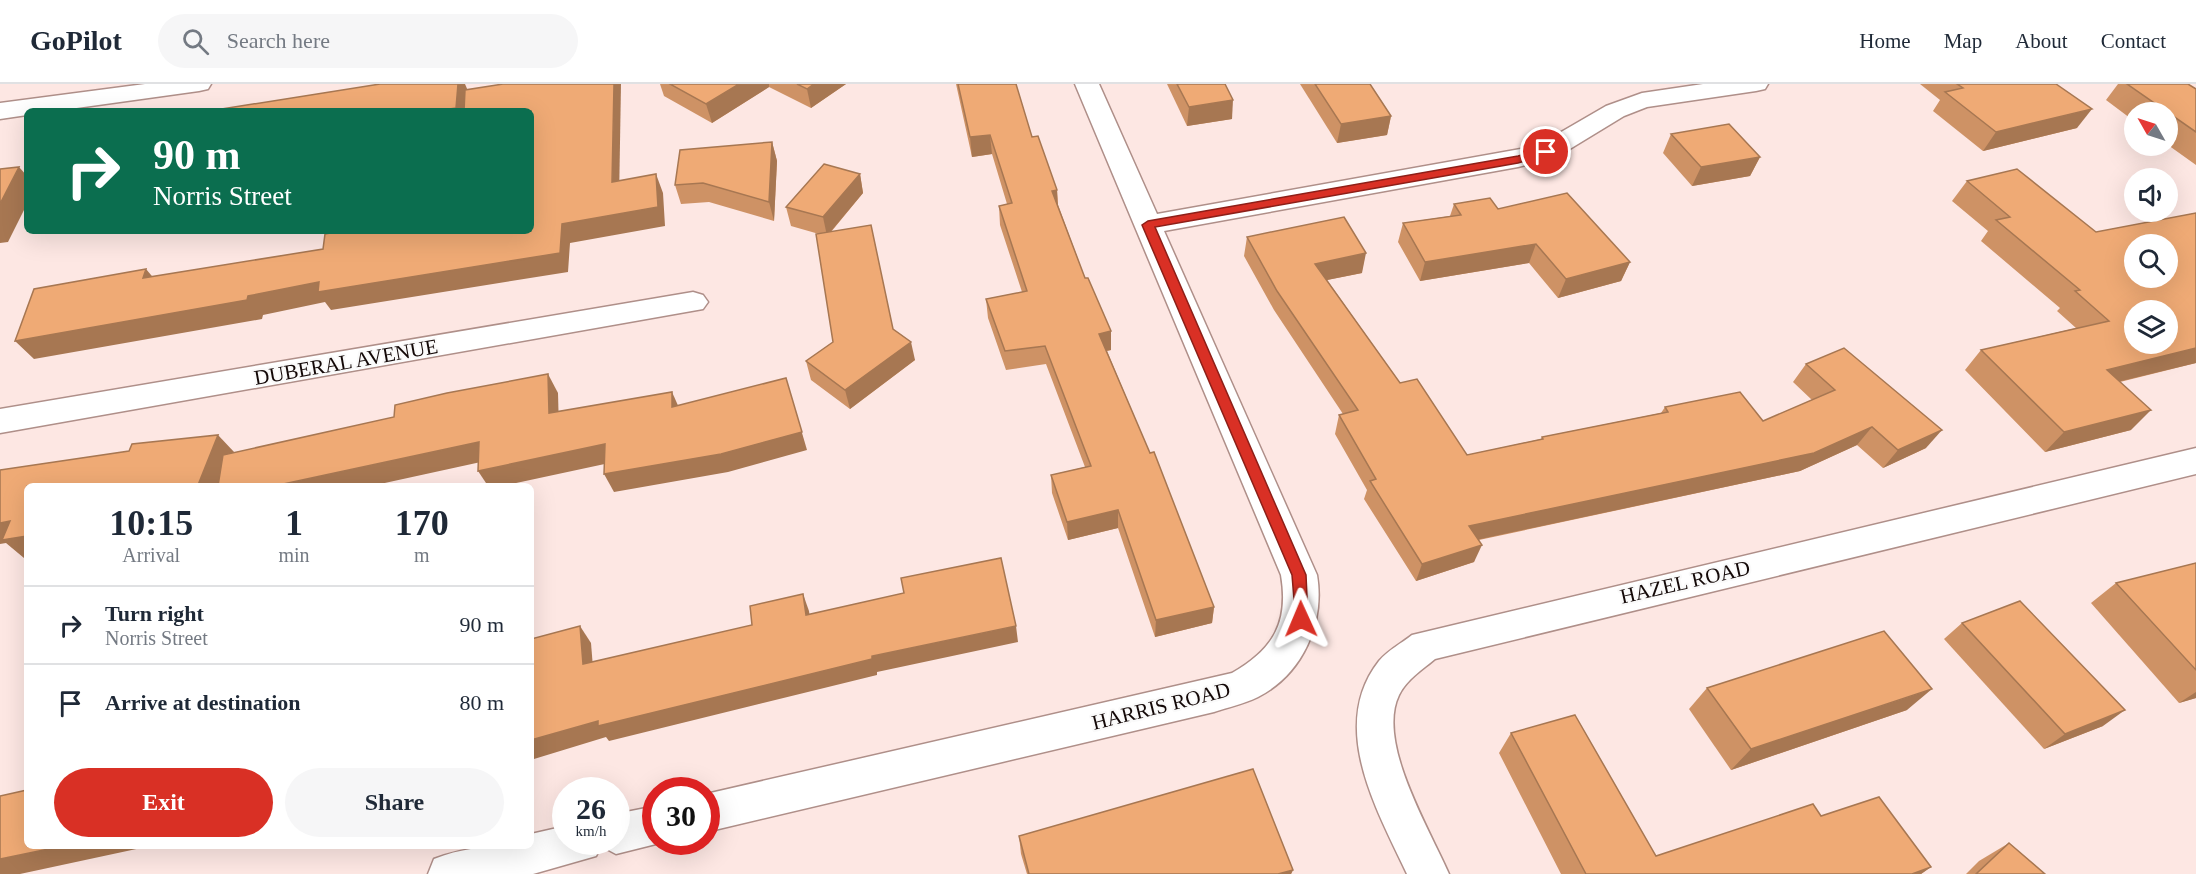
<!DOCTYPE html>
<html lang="en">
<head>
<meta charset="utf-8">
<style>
	body { margin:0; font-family:Georgia,serif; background:#f6f6f7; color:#1f2937; height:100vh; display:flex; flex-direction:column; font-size:22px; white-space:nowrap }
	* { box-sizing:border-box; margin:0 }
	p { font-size:20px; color:#747a83 }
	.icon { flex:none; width:33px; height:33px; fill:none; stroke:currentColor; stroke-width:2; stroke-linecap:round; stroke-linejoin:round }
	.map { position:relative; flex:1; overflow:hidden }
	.panel { position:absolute; left:24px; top:399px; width:510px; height:366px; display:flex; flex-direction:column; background:#fff; border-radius:9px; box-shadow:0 6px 24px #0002 }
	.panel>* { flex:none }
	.guide { position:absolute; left:24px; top:24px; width:510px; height:126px; border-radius:9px; box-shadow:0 6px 24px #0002; background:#0b6e4f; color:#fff; overflow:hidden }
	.needle { width:39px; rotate:309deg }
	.fabs { position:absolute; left:2124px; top:18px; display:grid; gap:12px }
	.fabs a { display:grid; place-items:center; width:54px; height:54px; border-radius:50%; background:#fff; box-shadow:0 6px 24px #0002; font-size:30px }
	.speed { position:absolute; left:552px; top:693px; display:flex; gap:12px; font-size:30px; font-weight:700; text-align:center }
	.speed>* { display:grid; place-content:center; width:78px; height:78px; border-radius:50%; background:#fff; box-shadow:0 6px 24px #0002; line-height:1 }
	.speed small { font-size:15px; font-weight:400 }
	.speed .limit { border:9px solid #d22; background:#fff; color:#111 }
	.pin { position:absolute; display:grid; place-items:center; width:51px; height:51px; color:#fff; margin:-26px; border:3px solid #fff; border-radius:50%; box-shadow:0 2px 6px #0007 }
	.me { position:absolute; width:66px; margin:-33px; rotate:359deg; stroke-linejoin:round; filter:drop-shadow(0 0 4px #0008) }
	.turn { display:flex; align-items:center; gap:21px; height:126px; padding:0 30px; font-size:27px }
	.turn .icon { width:78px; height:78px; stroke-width:2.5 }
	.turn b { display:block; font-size:42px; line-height:51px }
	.eta { display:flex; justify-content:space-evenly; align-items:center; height:102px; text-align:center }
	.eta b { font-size:36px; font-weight:800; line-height:42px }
	.primary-button { display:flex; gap:12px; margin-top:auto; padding:12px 30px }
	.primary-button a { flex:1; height:69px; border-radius:36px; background:#d93025; color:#fff; font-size:24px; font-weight:800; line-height:69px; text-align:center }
	.primary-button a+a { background:#f6f6f7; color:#1f2937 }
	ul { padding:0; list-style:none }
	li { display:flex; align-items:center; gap:18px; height:78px; padding:0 30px; border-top:2px solid #e0e1e3 }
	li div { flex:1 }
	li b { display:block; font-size:22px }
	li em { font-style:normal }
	header { display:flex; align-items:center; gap:36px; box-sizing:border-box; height:84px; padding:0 30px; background:#fff; border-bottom:2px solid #e0e1e3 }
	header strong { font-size:28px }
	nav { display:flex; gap:33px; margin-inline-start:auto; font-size:21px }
	.search { width:420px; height:54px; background:#f6f6f7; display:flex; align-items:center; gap:15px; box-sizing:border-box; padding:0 21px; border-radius:33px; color:#747a83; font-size:22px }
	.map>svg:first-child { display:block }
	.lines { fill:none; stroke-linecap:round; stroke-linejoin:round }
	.minor-casing { stroke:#af8f89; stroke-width:3 }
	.minor { fill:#fff; fill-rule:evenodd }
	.wall { fill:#ce9265 }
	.shaded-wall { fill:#a77752 }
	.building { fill:#efaa75; stroke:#a77752; stroke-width:1.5; fill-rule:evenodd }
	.route { fill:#d93025; stroke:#8d1f18; stroke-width:1.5 }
	.labels { text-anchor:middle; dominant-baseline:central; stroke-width:4.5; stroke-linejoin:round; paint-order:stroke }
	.street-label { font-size:21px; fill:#130807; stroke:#fafafa }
</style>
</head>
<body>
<header>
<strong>GoPilot</strong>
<div class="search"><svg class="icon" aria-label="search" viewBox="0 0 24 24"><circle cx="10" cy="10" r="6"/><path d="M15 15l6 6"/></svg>Search here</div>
<nav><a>Home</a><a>Map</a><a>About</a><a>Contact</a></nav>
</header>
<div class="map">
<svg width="2196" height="790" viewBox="0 0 2196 790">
	<rect width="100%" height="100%" fill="#fde7e3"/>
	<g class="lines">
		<g class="minor-casing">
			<g id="minor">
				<polygon points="145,0 211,0 208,5 199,7 55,27 27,27 27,31 0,35 0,19"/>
				<path d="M1075,0h24l58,130 380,-68 69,-40 36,-13 61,-9h65l-3,5 -9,2 -109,16 -23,9 -69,42 -37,9 -354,64 153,344c8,48 -14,99 -59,122 -14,7 -29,10 -44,15l-508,120v-38l526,-121c42,-24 57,-51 49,-98z"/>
				<polygon points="693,208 703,211 708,218 703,225 0,349 0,325"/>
				<path d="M2196,364v26l-761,185c-13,11 -28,20 -36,36 -23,47 31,135 50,179h-42c-30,-64 -79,-148 -28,-213 9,-11 23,-18 33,-26z"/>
				<path d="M656,722v36h8l-48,12 -15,-8 -5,10 -63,18h-105l6,-15c33,-13 63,-13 97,-13v-12l35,-8v16h50v-28z"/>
			</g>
		</g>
		<use href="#minor" class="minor"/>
	</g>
	<g class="wall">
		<polygon points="660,0 846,0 811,24 769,3 712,39 664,12"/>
		<polygon points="956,0 1016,0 1032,53 1057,106 1058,121 1085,194 1111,247 1111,266 1107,267 1214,523 1212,539 1155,553 1118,444 1068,456 1052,409 1051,391 1085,383 1046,280 1006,286 988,234 986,215 1022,208 1000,141 999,122 1007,120 992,70 972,73"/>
		<polygon points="1167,0 1225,0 1232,35 1187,42"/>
		<polygon points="1300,0 1370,0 1391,32 1387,51 1337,59"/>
		<polygon points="1920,0 2056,0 2077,44 1983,67 1933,27 1940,16"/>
		<polygon points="2118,0 2188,0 2196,5 2196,81 2168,61 2168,28 2134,28 2134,37 2106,16"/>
		<polygon points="1671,50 1760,73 1750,92 1692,102 1663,69"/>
		<polygon points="772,58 777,77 774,137 709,118 681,120 675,101"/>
		<polygon points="860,90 863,109 831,148 893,245 915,276 850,325 811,296 806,277 833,258 819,150 791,142 786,123"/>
		<polygon points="1967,97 2096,148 2196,129 2196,279 2120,298 2131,346 2045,368 1965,286 1981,266 2076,244 2057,227 2060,224 1981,157 1988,147 1952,117"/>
		<polygon points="1454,120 1498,125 1630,178 1621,197 1558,214 1529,179 1420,197 1398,158 1403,139 1450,132"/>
		<polygon points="1247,153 1362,189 1327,196 1400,299 1467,371 1541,355 1542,353 1661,329 1665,323 1763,337 1812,316 1793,298 1806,280 1926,364 1883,384 1857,361 1800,387 1479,456 1474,478 1416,497 1364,415 1367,406 1335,350 1339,331 1343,330 1274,226 1244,172"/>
		<polygon points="2196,479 2196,614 2179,619 2091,519 2116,499"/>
		<polygon points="1962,539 2103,642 2044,665 1944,555"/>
		<polygon points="1707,604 1907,626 1731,686 1689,625"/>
		<polygon points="1511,649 1656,772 1821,732 1931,783 1921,790 1561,790 1499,669"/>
		<polygon points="1019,752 1293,786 1291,790 1027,790 1021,770"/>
		<polygon points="2009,759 2045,790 1966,790 1979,777"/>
	</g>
	<g class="shaded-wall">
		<polygon points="458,0 465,0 468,7 467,27 437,27"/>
		<polygon points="614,0 621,0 619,117 612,98"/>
		<polygon points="739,0 769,0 769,3 712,39 706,20"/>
		<polygon points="814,0 846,0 811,24 807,5"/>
		<polygon points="1233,16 1232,35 1187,42 1189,23"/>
		<polygon points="2092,25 2077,44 1983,67 1996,48"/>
		<polygon points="1391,32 1387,51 1337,59 1341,40"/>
		<polygon points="990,51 992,70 972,73 970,53"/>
		<polygon points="772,58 777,77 774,137 769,118"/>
		<polygon points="1760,73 1750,92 1692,102 1701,83"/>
		<polygon points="19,83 27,92 27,120 8,158 0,159 0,120"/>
		<polygon points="656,90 663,109 665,142 570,159 568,188 331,226 325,218 263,231 262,235 34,275 15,257 562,140"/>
		<polygon points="860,90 863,109 827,152 823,133"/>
		<polygon points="1057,106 1058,125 1052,107"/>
		<polygon points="1536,160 1529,179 1420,197 1425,178"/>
		<polygon points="1366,169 1362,189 1312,199 1315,180"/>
		<polygon points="1630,178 1621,197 1558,214 1566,195"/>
		<polygon points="146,185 162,204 143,194"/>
		<polygon points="1111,247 1111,266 1099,268 1099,250"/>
		<polygon points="911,258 915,276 850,325 845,306"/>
		<polygon points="2196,264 2196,279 2088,305 2107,286"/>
		<polygon points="548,290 558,309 559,347 549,329"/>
		<polygon points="786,294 807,366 728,388 614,408 604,390"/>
		<polygon points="672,308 680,326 672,323"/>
		<polygon points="2151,326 2131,346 2045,368 2064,348"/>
		<polygon points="1872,343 1857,361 1800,387 1462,459 1469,442"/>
		<polygon points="1942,346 1926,364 1883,384 1898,366"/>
		<polygon points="218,351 235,369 222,402 199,402 198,401"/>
		<polygon points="479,358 490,376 371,402 274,402"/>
		<polygon points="605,360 614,378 502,402 488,402 478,387"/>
		<polygon points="1118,426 1118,444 1068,456 1067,438"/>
		<polygon points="10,437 27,451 27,473 24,474 6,459 0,460 0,439"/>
		<polygon points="1482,461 1474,478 1416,497 1422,480"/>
		<polygon points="803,510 809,527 812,548 806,531"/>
		<polygon points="1214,523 1212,539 1155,553 1156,536"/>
		<polygon points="580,542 591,559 594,596 583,580"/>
		<polygon points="1016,542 1018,558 877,588 877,591 609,657 606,653 534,675 531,672 531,656 598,637 872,572"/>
		<polygon points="1932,605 1907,626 1731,686 1751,665"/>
		<polygon points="2196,608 2196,614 2179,619"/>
		<polygon points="2125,626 2103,642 2044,665 2065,650"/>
		<polygon points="63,762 142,762 141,764 20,790 0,790 0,775"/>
		<polygon points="1931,783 1921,790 1912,790"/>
		<polygon points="1293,786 1291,790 1278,790"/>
	</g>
	<g class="building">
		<polygon points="380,0 458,0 456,24 437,27 209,27"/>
		<polygon points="503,0 614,0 612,98 656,90 658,123 562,140 560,169 318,208 319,198 248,212 247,216 15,257 34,205 146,185 143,194 323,165 325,150 341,147 531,147 531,27 464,27 465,6"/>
		<polygon points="670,0 739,0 706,20"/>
		<polygon points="797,0 814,0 807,5"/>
		<polygon points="958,0 1016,0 1032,53 1038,52 1057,106 1052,107 1085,194 1088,194 1111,247 1099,250 1150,369 1154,368 1214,523 1156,536 1118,426 1067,438 1051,391 1091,382 1045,262 1005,267 986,215 1027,207 999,122 1012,119 990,51 970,53"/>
		<polygon points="1177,0 1225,0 1233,16 1189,23"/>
		<polygon points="1315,0 1370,0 1391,32 1341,40"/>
		<polygon points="1957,0 2056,0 2092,25 1996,48 1945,8 1963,4"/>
		<polygon points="2127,0 2188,0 2196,5 2196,48"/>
		<polygon points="1729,40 1760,73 1701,83 1671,50"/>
		<polygon points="772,58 769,118 703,99 675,101 680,66"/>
		<polygon points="824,80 860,90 823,133 786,123"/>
		<polygon points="19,83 0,120 0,85"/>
		<path d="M2017,85l79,63 100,-19v135l-89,22 44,40 -87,22 -83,-82 128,-29 -34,-30 5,-1 -84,-70 14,-3 -43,-36zM2134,160h34v34h-34zM2134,226h34v34h-34z"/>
		<polygon points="1567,109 1630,178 1566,195 1536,160 1425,178 1403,139 1461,131 1454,120 1490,114 1498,125"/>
		<polygon points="1344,133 1366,169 1315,180 1400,299 1417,295 1467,371 1543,355 1542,353 1668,328 1665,323 1740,308 1763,337 1835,306 1806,280 1844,264 1942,346 1898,366 1872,343 1814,369 1469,442 1482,461 1422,480 1370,397 1376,395 1339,331 1358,326 1277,207 1247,153"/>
		<polygon points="871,141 893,245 911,258 845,306 806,277 833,258 816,150"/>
		<polygon points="548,290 549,329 672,308 672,323 786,294 802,348 721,370 604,390 605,360 478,387 479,358 274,402 218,402 223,371 394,333 395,321 447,309"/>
		<polygon points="218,351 198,401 185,402 27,402 27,452 2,456 10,437 0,439 0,386 129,367 132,360"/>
		<polygon points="1001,474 1016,542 872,572 872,575 598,642 598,637 531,656 531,555 580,542 583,580 752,541 750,522 803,510 806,531 904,509 901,494"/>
		<polygon points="2196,479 2196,586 2116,499"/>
		<polygon points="2020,517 2125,626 2065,650 1962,539"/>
		<polygon points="1884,547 1932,605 1751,665 1707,604"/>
		<polygon points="1575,631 1656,772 1813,720 1821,732 1879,713 1931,783 1912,790 1586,790 1511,649"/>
		<polygon points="1253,685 1293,786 1278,790 1029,790 1019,752"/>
		<polygon points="27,706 27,762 63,762 0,775 0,712"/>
		<polygon points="2009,759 2045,790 1976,790"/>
	</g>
	<polygon class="route" points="1546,64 1550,65 1550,70 1518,79 1155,143 1306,491 1308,535 1301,542 1296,540 1292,491 1142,141 1148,137 1518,72"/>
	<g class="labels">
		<g class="street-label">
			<text transform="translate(346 278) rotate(-10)">DUBERAL AVENUE</text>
			<text transform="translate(1685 498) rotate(-13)">HAZEL ROAD</text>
			<text transform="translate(1161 622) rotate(-14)">HARRIS ROAD</text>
		</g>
	</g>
</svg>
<div class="fabs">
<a><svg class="needle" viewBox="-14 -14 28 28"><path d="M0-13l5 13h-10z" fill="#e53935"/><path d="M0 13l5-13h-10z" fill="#747a83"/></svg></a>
<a><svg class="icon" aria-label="sound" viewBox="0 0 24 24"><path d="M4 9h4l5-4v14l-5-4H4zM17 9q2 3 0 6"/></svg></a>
<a><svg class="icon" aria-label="search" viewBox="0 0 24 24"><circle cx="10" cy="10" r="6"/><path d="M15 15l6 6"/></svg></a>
<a><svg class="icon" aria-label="layers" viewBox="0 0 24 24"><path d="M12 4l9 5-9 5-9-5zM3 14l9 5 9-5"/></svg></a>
</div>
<div class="speed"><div>26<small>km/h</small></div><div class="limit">30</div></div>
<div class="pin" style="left:1546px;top:68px;background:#d93025"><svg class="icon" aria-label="arrive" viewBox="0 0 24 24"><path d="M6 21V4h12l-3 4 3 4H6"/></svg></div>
<svg class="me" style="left:1301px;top:535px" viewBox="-20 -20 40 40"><path d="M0-17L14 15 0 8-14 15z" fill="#d93025" stroke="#fff" stroke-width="4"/></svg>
<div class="guide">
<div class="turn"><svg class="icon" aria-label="right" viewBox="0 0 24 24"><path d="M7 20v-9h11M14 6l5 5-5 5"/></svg><div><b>90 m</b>Norris Street</div></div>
</div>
<section class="panel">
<div class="eta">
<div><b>10:15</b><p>Arrival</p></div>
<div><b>1</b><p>min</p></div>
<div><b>170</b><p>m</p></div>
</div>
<ul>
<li><svg class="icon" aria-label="right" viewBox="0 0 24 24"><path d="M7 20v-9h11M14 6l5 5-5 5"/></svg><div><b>Turn right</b><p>Norris Street</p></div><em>90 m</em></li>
<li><svg class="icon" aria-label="arrive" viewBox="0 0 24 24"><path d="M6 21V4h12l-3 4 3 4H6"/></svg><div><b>Arrive at destination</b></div><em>80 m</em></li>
</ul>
<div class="primary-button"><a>Exit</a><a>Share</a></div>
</section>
</div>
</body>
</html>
